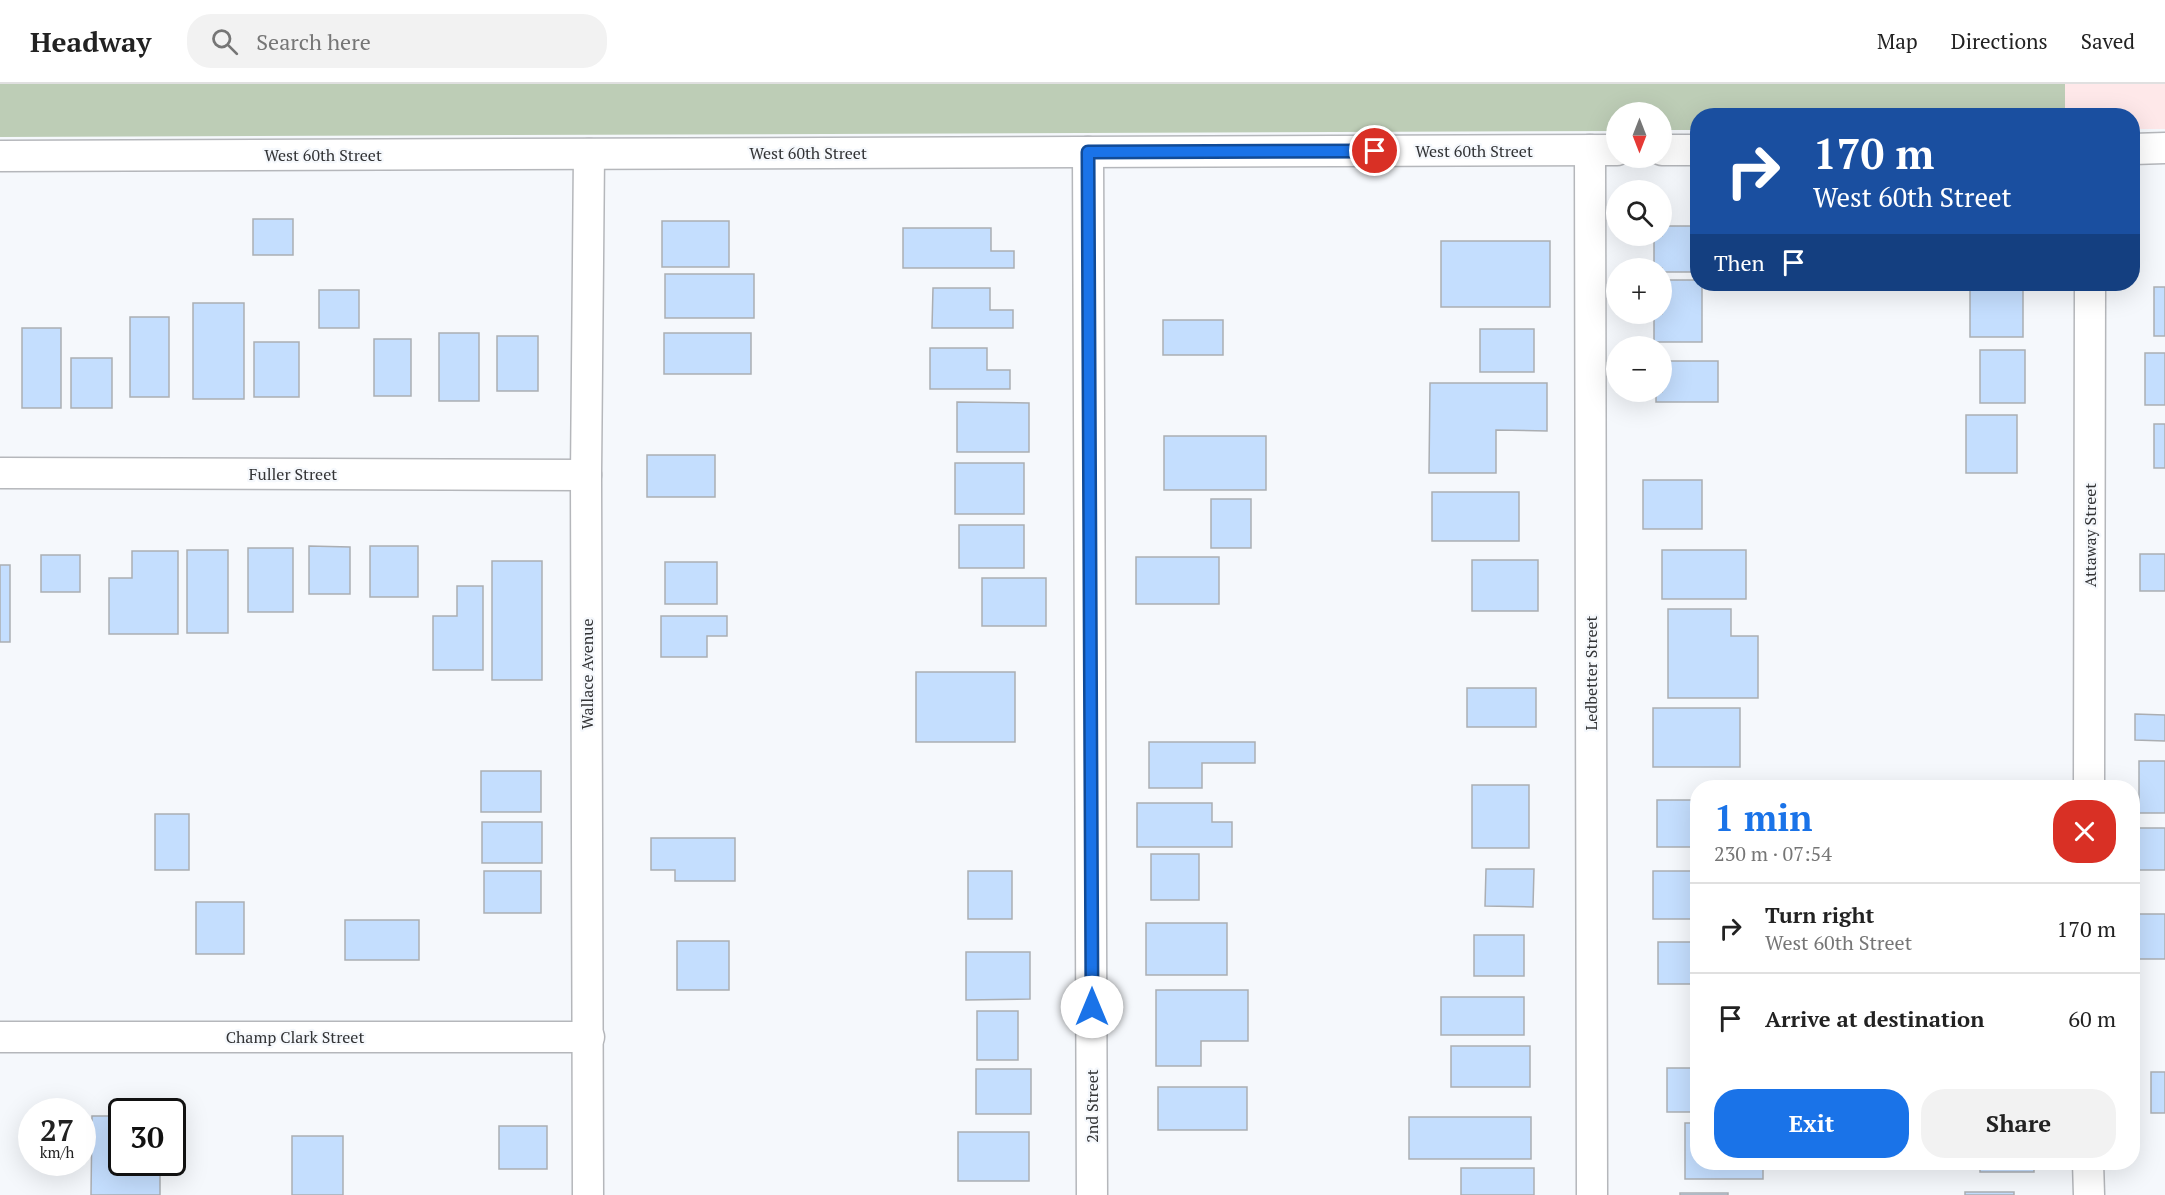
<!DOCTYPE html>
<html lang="en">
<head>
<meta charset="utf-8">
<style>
	body { margin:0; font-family:"PT Serif",serif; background:#f2f2f2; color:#222; height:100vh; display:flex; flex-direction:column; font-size:22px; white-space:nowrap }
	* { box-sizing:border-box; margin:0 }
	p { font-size:20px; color:#767676 }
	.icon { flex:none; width:33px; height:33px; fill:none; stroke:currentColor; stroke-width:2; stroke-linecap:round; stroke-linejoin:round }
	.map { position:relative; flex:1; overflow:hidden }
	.panel { position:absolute; left:1690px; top:696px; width:450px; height:390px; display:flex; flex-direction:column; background:#fff; border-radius:24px; box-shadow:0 6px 24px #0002 }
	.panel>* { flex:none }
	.top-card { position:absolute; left:1690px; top:24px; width:450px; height:183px; border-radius:24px; box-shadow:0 6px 24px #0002; background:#1a4fa0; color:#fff; overflow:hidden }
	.needle { width:39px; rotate:180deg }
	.tools { position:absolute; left:1606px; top:18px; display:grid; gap:12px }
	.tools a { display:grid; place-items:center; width:66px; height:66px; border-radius:50%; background:#fff; box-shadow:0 6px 24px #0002; font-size:30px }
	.speed { position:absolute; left:18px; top:1014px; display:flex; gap:12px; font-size:30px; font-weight:700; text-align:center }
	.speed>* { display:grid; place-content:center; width:78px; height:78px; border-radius:50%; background:#fff; box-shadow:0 6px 24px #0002; line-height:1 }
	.speed small { font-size:15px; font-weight:400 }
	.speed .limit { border:3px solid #111; border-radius:9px; background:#fff; color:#111 }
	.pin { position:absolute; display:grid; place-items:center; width:51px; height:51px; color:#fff; margin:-26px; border:3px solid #fff; border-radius:50%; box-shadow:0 2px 6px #0007 }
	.me { position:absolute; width:66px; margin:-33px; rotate:0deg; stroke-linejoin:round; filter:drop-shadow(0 0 4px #0008) }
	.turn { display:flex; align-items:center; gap:21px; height:126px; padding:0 24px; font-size:27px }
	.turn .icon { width:78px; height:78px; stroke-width:2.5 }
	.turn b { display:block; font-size:42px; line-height:51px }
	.then { display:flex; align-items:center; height:57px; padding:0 24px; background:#0003; gap:12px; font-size:22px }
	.round { display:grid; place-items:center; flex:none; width:63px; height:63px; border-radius:24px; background:#f2f2f2 }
	.summary { display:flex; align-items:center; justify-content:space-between; height:102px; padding:0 24px }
	h1 { font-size:36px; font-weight:700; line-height:45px; color:#1a73e8 }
	.cta { display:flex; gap:12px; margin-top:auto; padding:12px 24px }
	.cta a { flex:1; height:69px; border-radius:24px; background:#1a73e8; color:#fff; font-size:24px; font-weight:700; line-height:69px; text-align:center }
	.cta a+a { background:#f2f2f2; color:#222 }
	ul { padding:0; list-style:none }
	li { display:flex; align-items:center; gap:18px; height:90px; padding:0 24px; border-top:2px solid #e0e0e0 }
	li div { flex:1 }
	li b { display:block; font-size:22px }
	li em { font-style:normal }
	header { display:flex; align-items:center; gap:36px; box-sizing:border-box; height:84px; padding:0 30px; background:#fff; border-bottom:2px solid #e0e0e0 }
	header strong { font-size:28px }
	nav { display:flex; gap:33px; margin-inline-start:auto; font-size:21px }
	.search { width:420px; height:54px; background:#f2f2f2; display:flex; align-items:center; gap:15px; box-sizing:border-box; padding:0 21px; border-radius:24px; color:#767676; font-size:22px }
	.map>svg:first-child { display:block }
	.industrial { fill:#fee8e9 }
	.green { fill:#bdcdb6 }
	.building { fill:#c4defe; stroke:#abaeb2; stroke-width:1.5 }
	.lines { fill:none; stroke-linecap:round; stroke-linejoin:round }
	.minor-casing { stroke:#b5b7bb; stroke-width:33 }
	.minor { stroke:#fff; stroke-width:30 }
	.route-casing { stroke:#114b97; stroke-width:15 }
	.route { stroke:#1a73e8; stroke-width:10 }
	.labels { text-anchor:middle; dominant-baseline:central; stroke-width:4.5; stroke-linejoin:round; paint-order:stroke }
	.street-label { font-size:16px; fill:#323335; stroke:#f5f8fc }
</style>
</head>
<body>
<header>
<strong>Headway</strong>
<div class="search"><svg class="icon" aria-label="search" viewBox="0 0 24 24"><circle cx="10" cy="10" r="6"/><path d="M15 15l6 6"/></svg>Search here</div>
<nav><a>Map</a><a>Directions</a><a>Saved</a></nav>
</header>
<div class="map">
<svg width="2165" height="1111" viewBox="0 0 2165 1111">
	<rect width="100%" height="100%" fill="#f5f8fc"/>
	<polygon class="industrial" points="2065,0 2165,0 2165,45 2133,45 2133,32 2065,31"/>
	<polygon class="green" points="0,0 2065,0 2065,31 1698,32 1698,46 1662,46 1662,28 1617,28 1617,47 0,53"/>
	<g class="building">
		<rect x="253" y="135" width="40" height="36"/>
		<rect x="662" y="137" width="67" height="46"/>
		<polygon points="1662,142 1698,142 1698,188 1662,188 1662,184 1654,184 1654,152 1662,152"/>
		<polygon points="903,144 991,144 991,167 1014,167 1014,184 903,184"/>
		<rect x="1441" y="157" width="109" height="66"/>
		<rect x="665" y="190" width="89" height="44"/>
		<polygon points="1662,196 1698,196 1698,200 1702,200 1702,258 1654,258 1654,230 1662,230"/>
		<rect x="1970" y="200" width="53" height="53"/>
		<rect x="2154" y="203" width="11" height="49"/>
		<polygon points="933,204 990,204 990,226 1013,226 1013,244 932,244"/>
		<rect x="319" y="206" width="40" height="38"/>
		<rect x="193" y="219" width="51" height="96"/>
		<rect x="130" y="233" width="39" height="80"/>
		<rect x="1163" y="236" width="60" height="35"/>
		<rect x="22" y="244" width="39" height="80"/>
		<rect x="1480" y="245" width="54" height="43"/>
		<rect x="439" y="249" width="40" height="68"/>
		<rect x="664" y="249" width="87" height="41"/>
		<rect x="497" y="252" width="41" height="55"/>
		<rect x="374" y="255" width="37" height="57"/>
		<rect x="254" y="258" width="45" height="55"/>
		<polygon points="930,264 987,264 987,286 1010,286 1010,305 930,305"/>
		<rect x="1980" y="266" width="45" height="53"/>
		<rect x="2145" y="269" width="20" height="52"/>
		<rect x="71" y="274" width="41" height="50"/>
		<polygon points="1662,277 1718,277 1718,318 1656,318 1656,308 1662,308"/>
		<polygon points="1430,299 1547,299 1547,347 1496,346 1496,389 1429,389"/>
		<polygon points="957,318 1029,319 1029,368 957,368"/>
		<rect x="1966" y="331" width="51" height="58"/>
		<rect x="2154" y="340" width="11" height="44"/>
		<rect x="1164" y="352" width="102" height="54"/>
		<rect x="647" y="371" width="68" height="42"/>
		<rect x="955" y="379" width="69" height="51"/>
		<rect x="1643" y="396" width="59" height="49"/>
		<rect x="1432" y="408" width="87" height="49"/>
		<rect x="1211" y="415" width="40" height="49"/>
		<rect x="959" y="441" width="65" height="43"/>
		<polygon points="309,462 350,463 350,510 309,510"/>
		<rect x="370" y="462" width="48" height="51"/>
		<rect x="248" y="464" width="45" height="64"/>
		<rect x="187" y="466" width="41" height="83"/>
		<rect x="1662" y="466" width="84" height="49"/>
		<polygon points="132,467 178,467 178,550 109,550 109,494 132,494"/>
		<rect x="2140" y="470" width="25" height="37"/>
		<rect x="41" y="471" width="39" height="37"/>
		<rect x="1136" y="473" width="83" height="47"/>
		<rect x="1472" y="476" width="66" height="51"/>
		<rect x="492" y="477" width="50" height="119"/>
		<rect x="665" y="478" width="52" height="42"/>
		<rect x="0" y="481" width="10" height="77"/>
		<rect x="982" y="494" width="64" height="48"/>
		<polygon points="457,502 483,502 483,586 433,586 433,532 457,532"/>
		<polygon points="1668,525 1731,525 1731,552 1758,552 1758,614 1668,614"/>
		<polygon points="661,532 727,532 727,552 707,552 707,573 661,573"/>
		<rect x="916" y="588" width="99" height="70"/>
		<rect x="1467" y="604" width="69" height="39"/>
		<rect x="1653" y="624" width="87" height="59"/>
		<polygon points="2135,630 2165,631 2165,657 2135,656"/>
		<polygon points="1149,658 1255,658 1255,679 1202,679 1202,704 1149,704"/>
		<rect x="2139" y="677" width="26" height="52"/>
		<rect x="481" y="687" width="60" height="41"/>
		<rect x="1472" y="701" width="57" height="63"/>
		<rect x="1657" y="716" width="41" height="47"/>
		<polygon points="1137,719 1212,719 1212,738 1232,738 1232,763 1137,763"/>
		<rect x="155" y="730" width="34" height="56"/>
		<rect x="482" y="738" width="60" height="41"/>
		<rect x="2136" y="744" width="29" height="42"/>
		<polygon points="651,754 735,754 735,797 675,797 675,786 651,786"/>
		<rect x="1151" y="770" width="48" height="46"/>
		<polygon points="1486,785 1534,785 1533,823 1485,822"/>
		<rect x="484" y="787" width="57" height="42"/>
		<rect x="968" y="787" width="44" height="48"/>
		<rect x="1653" y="787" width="45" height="48"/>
		<rect x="196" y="818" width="48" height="52"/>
		<rect x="2134" y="830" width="31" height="45"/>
		<rect x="345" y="836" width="74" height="40"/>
		<rect x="1146" y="839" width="81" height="52"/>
		<rect x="1474" y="851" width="50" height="41"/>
		<rect x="677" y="857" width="52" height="49"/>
		<rect x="1658" y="858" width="40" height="42"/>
		<polygon points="966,868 1030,868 1030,915 966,916"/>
		<polygon points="1156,906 1248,906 1248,957 1201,957 1201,982 1156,982"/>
		<rect x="1441" y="913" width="83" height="38"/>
		<rect x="977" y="927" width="41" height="49"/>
		<rect x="1451" y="962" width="79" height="41"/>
		<rect x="1667" y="984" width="31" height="44"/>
		<rect x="976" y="985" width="55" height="45"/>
		<rect x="2151" y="988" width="14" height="41"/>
		<rect x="1158" y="1003" width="89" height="43"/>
		<polygon points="92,1032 122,1032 122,1078 160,1078 160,1111 91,1111"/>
		<rect x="1409" y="1033" width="122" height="42"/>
		<polygon points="1685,1039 1698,1039 1698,1078 1763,1078 1763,1095 1685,1095"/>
		<rect x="499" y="1042" width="48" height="43"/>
		<rect x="958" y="1048" width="71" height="49"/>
		<rect x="292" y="1052" width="51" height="59"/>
		<rect x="1980" y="1078" width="54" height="10"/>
		<rect x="1461" y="1084" width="73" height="27"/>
		<rect x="1965" y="1108" width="49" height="3"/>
		<rect x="1680" y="1109" width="48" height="2"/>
	</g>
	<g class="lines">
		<g class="minor-casing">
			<g id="minor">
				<polyline points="2133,65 2165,64"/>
				<polyline points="1590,66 1592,1111"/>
				<polyline points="1662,66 1698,66"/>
				<polyline points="1088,68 1092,1111"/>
				<polyline points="0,72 1617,66"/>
				<polyline points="0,389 586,391"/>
				<polyline points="2089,704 2090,200"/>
				<polyline points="0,953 589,953"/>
				<polyline points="2088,1078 2089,1111"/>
				<polyline points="588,1111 586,391 589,70"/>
			</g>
		</g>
		<use href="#minor" class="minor"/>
	</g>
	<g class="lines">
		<g class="route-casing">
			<polyline id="route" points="1092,923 1088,68 1375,67"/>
		</g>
		<use href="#route" class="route"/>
	</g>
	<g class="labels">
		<g class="street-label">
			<text x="1474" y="67">West 60th Street</text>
			<text x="808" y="69">West 60th Street</text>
			<text x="323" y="71">West 60th Street</text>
			<text x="293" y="390">Fuller Street</text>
			<text transform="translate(2090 451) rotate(-90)">Attaway Street</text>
			<text transform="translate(1591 589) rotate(-90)">Ledbetter Street</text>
			<text transform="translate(587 590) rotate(-90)">Wallace Avenue</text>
			<text x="295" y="953">Champ Clark Street</text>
			<text transform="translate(1092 1022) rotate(-90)">2nd Street</text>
		</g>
	</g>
</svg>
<div class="tools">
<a><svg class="needle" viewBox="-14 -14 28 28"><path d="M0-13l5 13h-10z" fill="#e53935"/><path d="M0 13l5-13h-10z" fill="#767676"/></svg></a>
<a><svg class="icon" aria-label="search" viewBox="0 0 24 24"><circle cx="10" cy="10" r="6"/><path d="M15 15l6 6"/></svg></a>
<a>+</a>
<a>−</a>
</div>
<div class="speed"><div>27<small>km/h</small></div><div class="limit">30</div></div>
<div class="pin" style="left:1375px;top:67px;background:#d93025"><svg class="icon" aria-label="arrive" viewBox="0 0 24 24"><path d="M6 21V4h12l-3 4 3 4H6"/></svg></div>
<svg class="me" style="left:1092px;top:923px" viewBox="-20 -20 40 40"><circle r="19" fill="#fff"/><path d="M0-13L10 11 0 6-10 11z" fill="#1a73e8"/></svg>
<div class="top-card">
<div class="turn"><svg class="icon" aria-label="right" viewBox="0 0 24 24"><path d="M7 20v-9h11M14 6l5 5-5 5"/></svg><div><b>170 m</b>West 60th Street</div></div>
<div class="then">Then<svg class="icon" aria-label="arrive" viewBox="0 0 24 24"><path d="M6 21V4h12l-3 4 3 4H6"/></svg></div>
</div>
<section class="panel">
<div class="summary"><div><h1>1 min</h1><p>230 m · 07:54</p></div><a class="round" style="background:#d93025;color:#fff"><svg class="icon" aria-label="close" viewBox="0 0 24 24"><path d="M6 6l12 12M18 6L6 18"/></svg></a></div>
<ul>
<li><svg class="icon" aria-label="right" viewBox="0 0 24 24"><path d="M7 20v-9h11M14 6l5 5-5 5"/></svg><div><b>Turn right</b><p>West 60th Street</p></div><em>170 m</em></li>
<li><svg class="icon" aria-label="arrive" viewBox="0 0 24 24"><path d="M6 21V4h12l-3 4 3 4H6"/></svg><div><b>Arrive at destination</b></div><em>60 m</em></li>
</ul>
<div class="cta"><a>Exit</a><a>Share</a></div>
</section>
</div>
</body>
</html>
